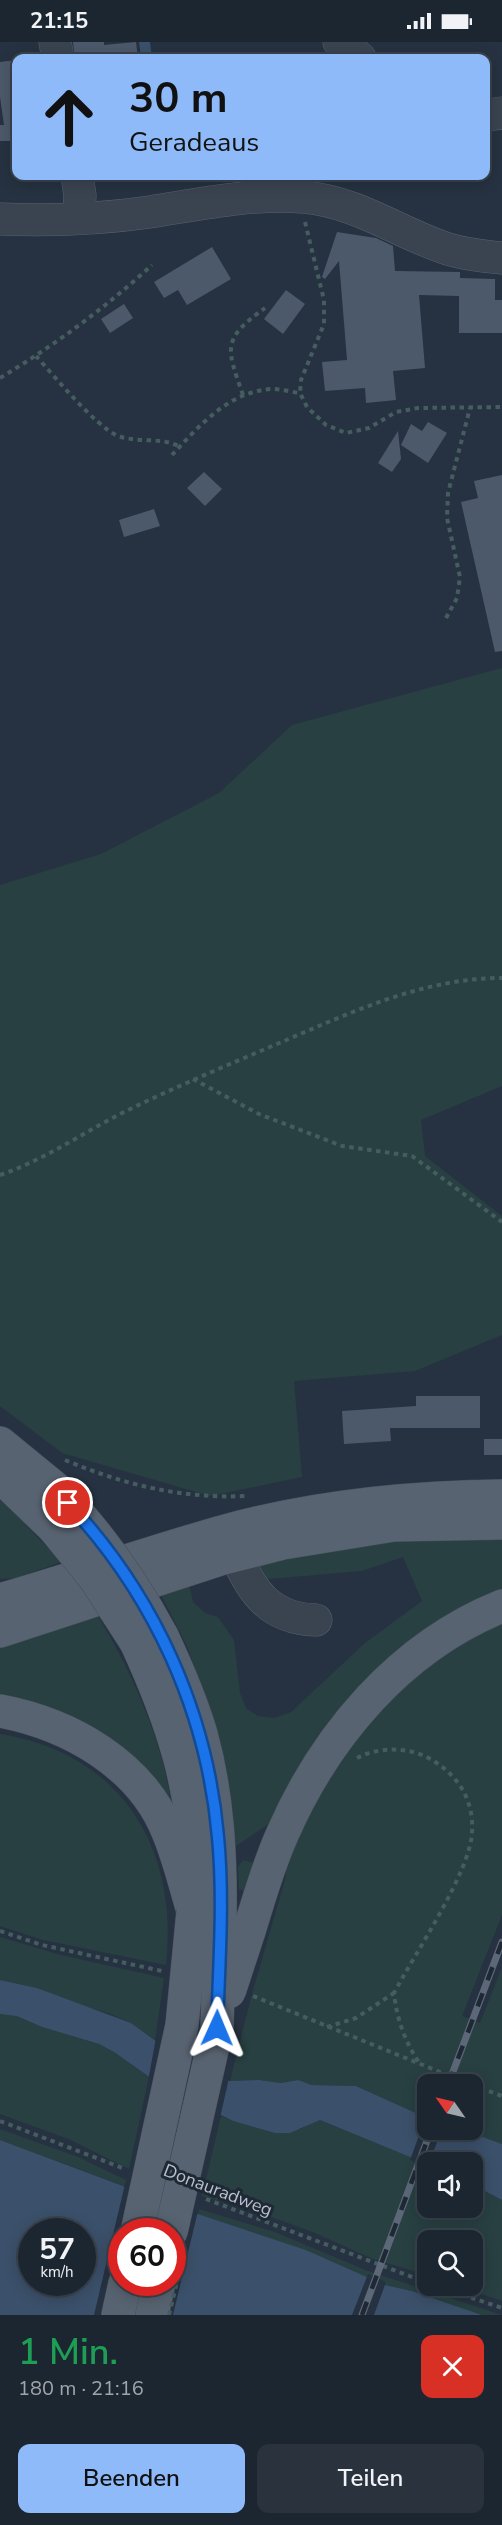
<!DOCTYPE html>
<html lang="de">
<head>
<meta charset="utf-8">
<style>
	body { margin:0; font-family:"Nunito Sans",sans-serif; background:#29323d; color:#f1f3f6; height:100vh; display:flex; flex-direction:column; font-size:22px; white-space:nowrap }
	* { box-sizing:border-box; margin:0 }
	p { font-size:20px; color:#a0a5ab }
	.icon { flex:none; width:33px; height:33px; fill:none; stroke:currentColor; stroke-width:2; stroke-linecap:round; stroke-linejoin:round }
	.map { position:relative; height:2273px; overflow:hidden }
	.drawer { display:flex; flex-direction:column; background:#1c2631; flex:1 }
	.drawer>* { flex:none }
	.top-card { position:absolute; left:12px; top:12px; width:478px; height:126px; border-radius:12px; box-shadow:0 3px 15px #0003,0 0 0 2px #3a434d; background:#8ebaf9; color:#111; overflow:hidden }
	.needle { width:39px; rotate:304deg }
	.tools { position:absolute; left:417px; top:2032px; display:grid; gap:12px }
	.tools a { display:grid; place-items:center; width:66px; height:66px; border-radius:12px; background:#1c2631; box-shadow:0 3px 15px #0003,0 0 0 2px #3a434d; font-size:30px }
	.speed { position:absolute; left:18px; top:2176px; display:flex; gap:12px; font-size:30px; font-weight:700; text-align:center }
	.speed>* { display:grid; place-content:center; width:78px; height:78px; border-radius:50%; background:#1c2631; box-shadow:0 3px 15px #0003,0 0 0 2px #3a434d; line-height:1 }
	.speed small { font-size:15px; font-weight:400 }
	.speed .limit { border:9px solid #d22; background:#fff; color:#111 }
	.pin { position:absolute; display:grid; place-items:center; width:51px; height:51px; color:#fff; margin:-26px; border:3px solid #fff; border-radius:50%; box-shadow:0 2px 6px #0007 }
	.me { position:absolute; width:66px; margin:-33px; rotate:1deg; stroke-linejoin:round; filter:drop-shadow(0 0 4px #0008) }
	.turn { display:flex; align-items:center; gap:21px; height:126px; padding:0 18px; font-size:27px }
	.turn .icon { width:78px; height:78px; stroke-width:2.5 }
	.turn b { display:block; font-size:42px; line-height:51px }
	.round { display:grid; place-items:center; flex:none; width:63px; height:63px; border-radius:12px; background:#29323d }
	.head { display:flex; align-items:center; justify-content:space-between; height:102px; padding:0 18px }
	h1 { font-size:36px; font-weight:600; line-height:45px; color:#1e9e55 }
	.cta { display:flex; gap:12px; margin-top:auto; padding:12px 18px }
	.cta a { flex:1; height:69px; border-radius:12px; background:#8ebaf9; color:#111; font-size:24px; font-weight:600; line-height:69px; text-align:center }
	.cta a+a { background:#29323d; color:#f1f3f6 }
	.status { display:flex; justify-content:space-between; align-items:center; height:42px; padding:0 30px; background:#1c2631; direction:ltr }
	.status svg { height:16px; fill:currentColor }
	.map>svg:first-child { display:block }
	.green { fill:#284042 }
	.water { fill:#3b506a; fill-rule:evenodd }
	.pier { fill:#263241; fill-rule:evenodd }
	.building { fill:#4c596a }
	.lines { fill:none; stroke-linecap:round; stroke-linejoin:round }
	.minor-casing { stroke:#58626e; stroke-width:33 }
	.major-casing { stroke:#444d5a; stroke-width:34 }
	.path { stroke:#465d5f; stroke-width:4; stroke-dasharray:4.5 4.5; stroke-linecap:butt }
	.minor { stroke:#3a4451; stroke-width:32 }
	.major { stroke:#586371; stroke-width:33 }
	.rail-casing { stroke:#5c6878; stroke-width:7 }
	.rail { stroke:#1f2936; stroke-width:4.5; stroke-dasharray:14; stroke-linecap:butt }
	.major-bridge-casing { stroke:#444d5a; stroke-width:34; stroke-linecap:butt }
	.path-bridge { stroke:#465d5f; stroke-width:4; stroke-dasharray:4.5 4.5; stroke-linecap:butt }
	.major-bridge { stroke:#586371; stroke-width:33 }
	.route-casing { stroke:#114b97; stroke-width:15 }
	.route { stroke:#1a73e8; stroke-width:10 }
	.labels { text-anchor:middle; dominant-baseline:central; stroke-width:6; stroke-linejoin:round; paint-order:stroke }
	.street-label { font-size:18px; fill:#b7bfcb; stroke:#1f2936 }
</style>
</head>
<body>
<div class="status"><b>21:15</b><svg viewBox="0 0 49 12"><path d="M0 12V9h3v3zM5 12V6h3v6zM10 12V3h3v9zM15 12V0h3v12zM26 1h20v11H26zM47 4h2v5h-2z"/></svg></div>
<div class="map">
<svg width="502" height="2273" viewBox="0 0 502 2273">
	<rect width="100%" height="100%" fill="#263241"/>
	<g class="green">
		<polygon points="502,626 502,1044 421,1078 425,1114 502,1174 502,1293 415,1329 294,1339 302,1435 210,1454 62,1411 0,1364 0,843 101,812 219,751 292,683"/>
		<polygon points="0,1448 19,1466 27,1484 61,1520 16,1536 0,1537"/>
		<polygon points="502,1491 502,1553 488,1558 270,1781 236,1804 210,1669 187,1604 161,1553 189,1541 193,1560 205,1571 218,1575 234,1598 240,1651 246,1666 258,1674 275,1676 291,1670 365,1601 422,1559 403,1515 362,1529 268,1537 260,1532 256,1521 386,1498"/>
		<path d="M95,1569c37,61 65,123 77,194l-13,-3 -159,-99v-63z"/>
		<polygon points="502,1574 502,1873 462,1974 480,1981 502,1925 502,2102 464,2088 472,2088 472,2043 428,2043 427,2076 356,2044 312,2043 298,2038 281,2041 259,2038 230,2039 252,1952 286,1834 285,1819 305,1769 396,1643"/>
		<path d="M0,1692c121,19 179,114 166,231l-123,-25 -43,-14z"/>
		<polygon points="243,1818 260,1823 245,1850 239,1847 238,1825"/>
		<polygon points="0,1895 61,1913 164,1936 155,1998 131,1981 110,1972 65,1958 37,1946 0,1938"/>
		<polygon points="0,1972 17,1973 42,1985 99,2002 114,2010 149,2035 129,2127 71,2098 0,2072"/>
		<polygon points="221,2074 233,2079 301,2087 310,2081 320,2078 427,2122 428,2166 472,2166 473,2143 502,2158 502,2259 458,2244 472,2244 472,2199 428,2199 427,2233 373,2217 315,2191 255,2169 202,2154"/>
		<polygon points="0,2087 78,2115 126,2138 124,2144 0,2098"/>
		<polygon points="199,2167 275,2190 368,2229 502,2273 482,2273 412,2249 385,2243 306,2208 198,2172"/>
	</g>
	<g class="water">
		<polygon points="139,0 150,0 152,16 141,16"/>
		<polygon points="0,1938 37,1946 131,1981 171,2010 214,2034 230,2039 259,2038 281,2041 298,2038 312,2043 356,2044 427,2076 428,2088 464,2088 502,2102 502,2158 473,2143 472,2121 427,2122 320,2078 290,2091 275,2091 233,2079 162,2044 114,2010 99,2002 42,1985 17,1974 0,1972"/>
		<path d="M0,2098l198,74 108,36 79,35 27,6 70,24h-482zM32,2190h50v51h-50zM122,2190h50v51h-50z"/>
	</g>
	<g class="pier">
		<polygon points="156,1996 192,2019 229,2036 220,2076 191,2063 148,2039"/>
		<polygon points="427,2072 428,2088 442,2088 427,2125 410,2118"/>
		<path d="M125,2142l73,27 -25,104h-79zM122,2190h50v51h-50z"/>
		<polygon points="368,2232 386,2240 374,2273 352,2273"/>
	</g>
	<g class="building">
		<polygon points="73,0 104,0 104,3 136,0 138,16 75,16"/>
		<polygon points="16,18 16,99 0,99 0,83 4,83 0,55 0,20"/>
		<polygon points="337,190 376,196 393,204 395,229 460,230 460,236 495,237 495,258 502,258 502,291 459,291 459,254 419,253 425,326 393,329 396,358 366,361 365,346 325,349 322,320 347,318 339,219 325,237 322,235"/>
		<polygon points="212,205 231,237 187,263 178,248 164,256 154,240"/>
		<polygon points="286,248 305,262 283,292 264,277"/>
		<polygon points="124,262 133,276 110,291 101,277"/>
		<polygon points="428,380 447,391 428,421 401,403 411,382 422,389"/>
		<polygon points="398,389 401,417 392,430 378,421"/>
		<polygon points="204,430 222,447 205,464 187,446"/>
		<polygon points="502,433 502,609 495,610 461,460 478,456 474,439"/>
		<polygon points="154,467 160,484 124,495 119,478"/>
		<polygon points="416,1354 480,1354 480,1386 390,1386 391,1399 344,1402 342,1369 416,1364"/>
		<rect x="484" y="1397" width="18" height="16"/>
	</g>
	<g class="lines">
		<g class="minor-casing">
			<g id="minor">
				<polyline points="55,0 58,16"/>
				<polyline points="339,0 360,16"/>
				<polyline points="486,73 502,71"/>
				<polyline points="77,134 80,153 79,175"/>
				<path d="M0,177c49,2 101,0 150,-7 51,-8 102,-19 153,-15 56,5 95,36 145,52 18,6 36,7 54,9"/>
				<path d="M236,1513c16,38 35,64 80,65"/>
			</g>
		</g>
		<g class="major-casing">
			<g id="major">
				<polyline points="0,1401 55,1446 81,1475"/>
				<polyline points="0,1434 53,1485"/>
				<path d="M0,1558c73,-21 145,-46 218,-67 92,-26 189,-36 284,-37"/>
				<polyline points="0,1589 220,1517 283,1501 394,1483 502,1481"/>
				<path d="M162,1594c15,32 29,64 39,98 17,61 20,124 19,187"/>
				<path d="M136,1600c35,76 60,149 59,235"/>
				<path d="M0,1669c69,13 141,53 168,121 11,26 17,53 25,79"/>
				<path d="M249,1889c10,-32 19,-65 33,-96 43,-99 118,-188 220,-229"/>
				<polyline points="118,2273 125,2241"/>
				<polyline points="152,2273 159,2241"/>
			</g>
		</g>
		<g class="path">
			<polyline points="305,180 324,258 324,282 301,338 300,351 307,365 326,383 346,391 369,386 396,370 418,366 502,365"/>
			<path d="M36,314c18,20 59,69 80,79 20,9 46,1 64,12"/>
			<path d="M0,336c55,-33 105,-70 152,-113"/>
			<path d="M243,353c-17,-48 -21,-56 22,-87"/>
			<path d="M172,413c27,-29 57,-64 100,-66 9,0 19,3 28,4"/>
			<polyline points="446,576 457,556 460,535 447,476 448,451 470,366"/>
			<polyline points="193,1037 259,1072 342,1104 412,1114 502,1180"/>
			<path d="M0,1133c44,-15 81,-41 122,-62 53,-26 108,-49 162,-72 70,-30 141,-63 218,-63"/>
			<path d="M65,1418c59,25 118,39 182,36"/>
			<path d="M357,1716c23,-12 54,-11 75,2 27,16 42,41 40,72 -1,39 -58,123 -78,161 3,27 11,49 26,71"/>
			<polyline points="0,1889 42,1903 162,1929"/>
			<polyline points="253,1954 472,2043"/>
			<polyline points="327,1985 356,1976 394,1951"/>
			<polyline points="472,2043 502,2054"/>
			<polyline points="0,2079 125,2127"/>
			<polyline points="206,2157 428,2241"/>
			<polyline points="437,2244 502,2266"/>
		</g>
		<use href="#minor" class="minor"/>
		<use href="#major" class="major"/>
		<g class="rail-casing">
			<g id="rail">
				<polyline points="448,2043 502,1900"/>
				<polyline points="362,2273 431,2088"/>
			</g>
		</g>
		<use href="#rail" class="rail"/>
		<g class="major-bridge-casing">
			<g id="major-bridge">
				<path d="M81,1475c32,37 58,76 81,119"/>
				<polyline points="53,1485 94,1535 136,1600"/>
				<polyline points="229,1950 249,1889"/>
				<polyline points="137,2190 182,1983 193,1869"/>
				<polyline points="171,2190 217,1986 220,1879"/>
			</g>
		</g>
		<polyline class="path-bridge" points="169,2273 184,2211"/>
		<use href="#major-bridge" class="major-bridge"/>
	</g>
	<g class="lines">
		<g class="route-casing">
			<path id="route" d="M68,1461c86,92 139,208 150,334 6,63 1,128 -1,191"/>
		</g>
		<use href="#route" class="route"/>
	</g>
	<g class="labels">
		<g class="street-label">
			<text transform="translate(218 2148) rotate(21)">Donauradweg</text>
		</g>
	</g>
</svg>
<div class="tools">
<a><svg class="needle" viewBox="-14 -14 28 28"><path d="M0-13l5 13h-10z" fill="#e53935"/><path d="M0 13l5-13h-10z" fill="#a0a5ab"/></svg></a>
<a><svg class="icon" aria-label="sound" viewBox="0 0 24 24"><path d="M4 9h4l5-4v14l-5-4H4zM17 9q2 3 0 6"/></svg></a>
<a><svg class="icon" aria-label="search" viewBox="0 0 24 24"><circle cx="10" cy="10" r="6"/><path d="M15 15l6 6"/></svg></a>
</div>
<div class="speed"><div>57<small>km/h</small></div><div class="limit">60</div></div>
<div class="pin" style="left:68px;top:1461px;background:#d93025"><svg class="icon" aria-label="arrive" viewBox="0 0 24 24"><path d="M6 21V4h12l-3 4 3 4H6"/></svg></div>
<svg class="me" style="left:217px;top:1986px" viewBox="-20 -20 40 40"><path d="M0-17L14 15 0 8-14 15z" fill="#1a73e8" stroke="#fff" stroke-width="4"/></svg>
<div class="top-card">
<div class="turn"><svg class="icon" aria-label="ahead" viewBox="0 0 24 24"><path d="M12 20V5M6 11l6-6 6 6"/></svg><div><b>30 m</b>Geradeaus</div></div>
</div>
</div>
<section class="drawer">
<div class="head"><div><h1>1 Min.</h1><p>180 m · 21:16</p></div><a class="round" style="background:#d93025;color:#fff"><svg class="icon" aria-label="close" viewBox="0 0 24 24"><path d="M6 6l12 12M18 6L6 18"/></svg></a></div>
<div class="cta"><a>Beenden</a><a>Teilen</a></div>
</section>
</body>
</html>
